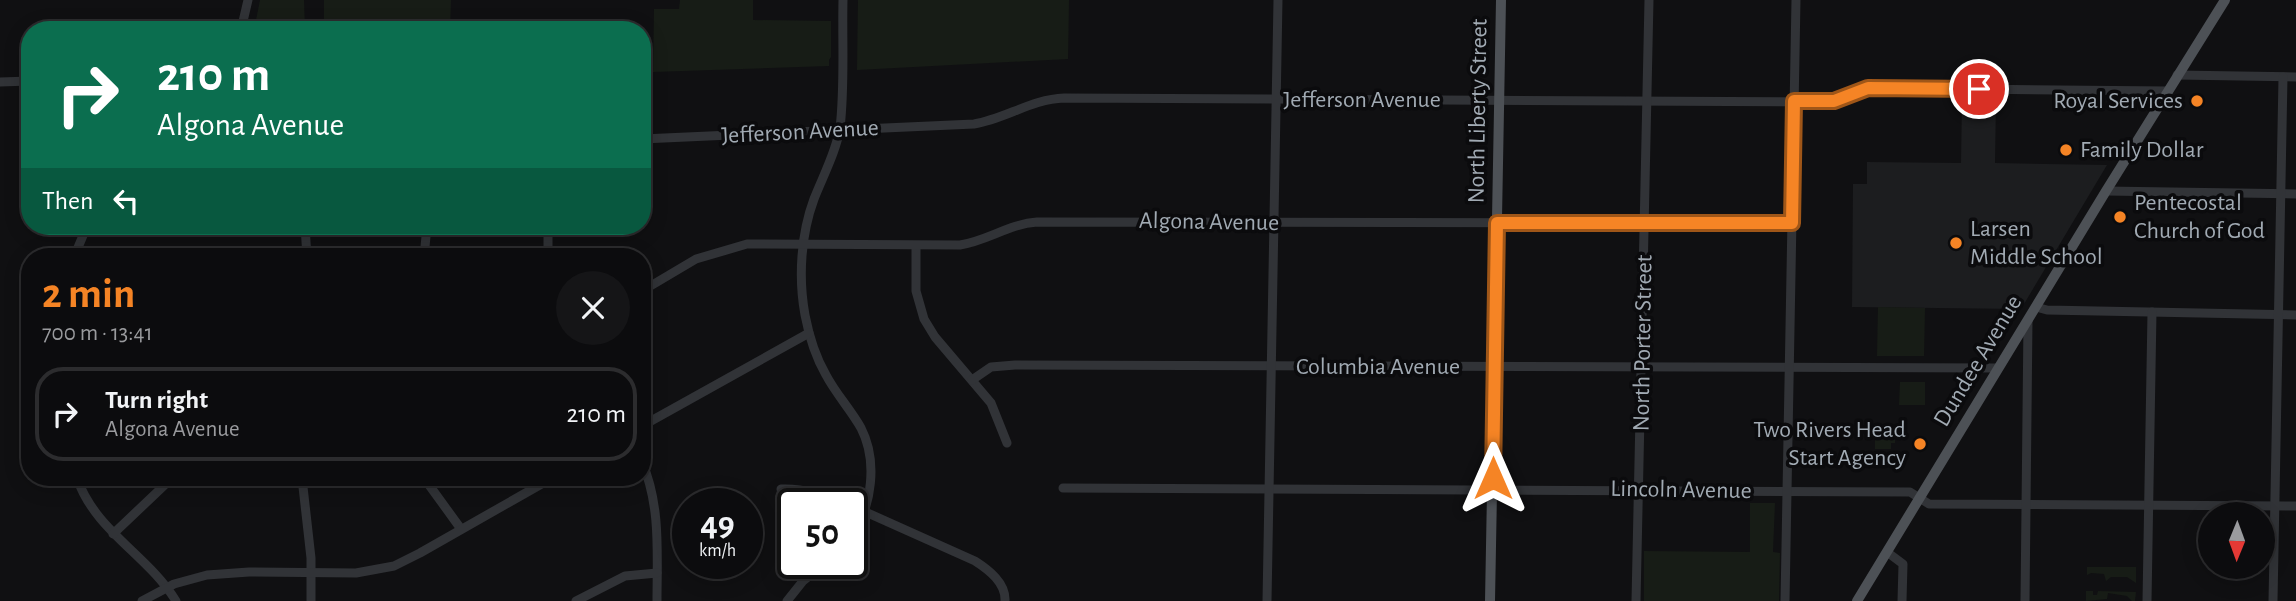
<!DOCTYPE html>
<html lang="en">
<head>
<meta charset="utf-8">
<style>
	body { margin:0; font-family:"Alegreya Sans",sans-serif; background:#151517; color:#f1f3f6; height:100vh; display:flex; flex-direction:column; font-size:26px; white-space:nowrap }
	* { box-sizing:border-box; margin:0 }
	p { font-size:23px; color:#9a9b9e }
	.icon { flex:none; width:38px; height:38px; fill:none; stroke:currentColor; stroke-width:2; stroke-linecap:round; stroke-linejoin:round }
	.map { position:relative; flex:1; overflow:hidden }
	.sheet { position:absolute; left:21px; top:248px; width:630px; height:238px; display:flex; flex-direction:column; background:#0c0c0e; border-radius:28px; box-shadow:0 4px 18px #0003,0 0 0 2px #2c2c2e }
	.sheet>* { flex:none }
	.guide { position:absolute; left:21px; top:21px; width:630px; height:214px; border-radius:28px; box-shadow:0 4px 18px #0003,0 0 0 2px #2c2c2e; background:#0b6e4f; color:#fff; overflow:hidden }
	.needle { width:46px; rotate:181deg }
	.controls { position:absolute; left:2198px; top:502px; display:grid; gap:14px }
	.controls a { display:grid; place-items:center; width:77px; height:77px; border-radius:50%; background:#0c0c0e; box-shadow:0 4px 18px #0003,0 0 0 2px #2c2c2e; font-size:35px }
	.speed { position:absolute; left:672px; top:488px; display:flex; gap:14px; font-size:35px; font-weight:700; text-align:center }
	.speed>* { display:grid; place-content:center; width:91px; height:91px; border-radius:50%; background:#0c0c0e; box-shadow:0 4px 18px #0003,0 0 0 2px #2c2c2e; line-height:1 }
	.speed small { font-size:18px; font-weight:400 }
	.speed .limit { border:4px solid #111; border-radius:10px; background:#fff; color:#111 }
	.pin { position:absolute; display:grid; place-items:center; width:60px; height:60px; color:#fff; margin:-30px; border:4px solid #fff; border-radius:50%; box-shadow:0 2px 7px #0007 }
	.me { position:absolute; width:77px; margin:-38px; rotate:0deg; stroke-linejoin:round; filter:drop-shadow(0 0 5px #0008) }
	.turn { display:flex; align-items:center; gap:24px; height:147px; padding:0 21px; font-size:32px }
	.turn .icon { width:91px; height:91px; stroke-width:2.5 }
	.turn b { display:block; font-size:49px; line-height:60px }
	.then { display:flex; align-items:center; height:66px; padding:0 21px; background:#0003; gap:14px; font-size:26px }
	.round { display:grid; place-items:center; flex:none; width:74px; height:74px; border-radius:37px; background:#151517 }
	.summary { display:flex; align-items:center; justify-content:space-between; height:119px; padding:0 21px }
	h1 { font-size:42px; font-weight:700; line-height:52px; color:#f58425 }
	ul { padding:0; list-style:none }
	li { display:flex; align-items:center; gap:21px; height:94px; margin:0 14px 10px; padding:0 7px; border:4px solid #2c2c2e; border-radius:28px }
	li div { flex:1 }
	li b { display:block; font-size:26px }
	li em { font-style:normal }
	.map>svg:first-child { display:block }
	.built { fill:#1c1d1f }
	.green { fill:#171c16 }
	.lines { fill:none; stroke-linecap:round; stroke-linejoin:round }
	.minor { stroke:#313337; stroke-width:9 }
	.major { stroke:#4d5156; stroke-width:10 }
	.route-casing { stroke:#9f5618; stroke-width:18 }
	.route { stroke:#f58425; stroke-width:12 }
	.poi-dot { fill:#f58425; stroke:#0b0b0d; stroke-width:2.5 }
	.labels { text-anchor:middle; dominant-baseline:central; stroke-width:7; stroke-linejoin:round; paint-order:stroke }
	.street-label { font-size:24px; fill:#a1aab3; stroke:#0b0b0d }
	.poi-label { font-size:24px; fill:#a1aab3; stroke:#0b0b0d; text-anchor:start }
</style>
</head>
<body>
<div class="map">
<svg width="2296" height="601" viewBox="0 0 2296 601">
	<rect width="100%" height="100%" fill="#101012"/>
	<polygon class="built" points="1962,99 1996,100 1995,163 2107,165 2021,309 1852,307 1853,184 1867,184 1867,162 1961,163"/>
	<g class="green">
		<polygon points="260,0 304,0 305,30 254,30"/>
		<polygon points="324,0 451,0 450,30 324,30"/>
		<polygon points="680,0 753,0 753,20 831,21 831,57 829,60 829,66 653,72 654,9 679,9"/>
		<polygon points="858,0 1069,0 1068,59 857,70"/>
		<polygon points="1878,307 1925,308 1924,356 1877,356"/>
		<polygon points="1900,382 1925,382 1925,405 1899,405"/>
		<polygon points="1875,434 1895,434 1895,443 1891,443 1891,449 1875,449"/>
		<polygon points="1750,503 1775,503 1773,552 1780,553 1779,601 1644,601 1644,551 1750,552"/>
		<polygon points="2087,567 2136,567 2136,583 2127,577 2111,577 2106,581 2104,574 2091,573 2087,575"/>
		<polygon points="2086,591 2093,591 2093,595 2097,595 2098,591 2136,592 2135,601 2132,601 2127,596 2108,593 2107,599 2086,601"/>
	</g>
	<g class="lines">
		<g class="minor">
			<path d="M843,0c-1,42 2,86 -3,128 -4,24 -17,48 -26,71 -13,35 -16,78 -9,116 4,21 10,41 21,60 10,19 25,35 35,53 17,33 11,78 -9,108"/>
			<polyline points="241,30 248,0"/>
			<polyline points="2177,75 2296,77"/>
			<polyline points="0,82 30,81"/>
			<path d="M642,139l332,-15c31,-5 58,-25 90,-26l767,4 37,-14 300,3"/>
			<polyline points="2106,191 2296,194"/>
			<polyline points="305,226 307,257"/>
			<polyline points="916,246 916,291 924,319 935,337 991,403 1007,443"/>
			<polyline points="74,257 87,226"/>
			<polyline points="424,257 427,226"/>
			<polyline points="548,257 548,226"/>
			<path d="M642,291l54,-32 51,-15 213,1c27,-4 49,-21 77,-23l755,1"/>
			<polyline points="2036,307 2047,310 2296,315"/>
			<polyline points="972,380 991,367 1015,365 1997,368"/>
			<polyline points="642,426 809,333"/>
			<path d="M642,462c19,44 15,92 15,139"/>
			<path d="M77,478c18,53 71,77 99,123"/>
			<polyline points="302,478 311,558 311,601"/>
			<polyline points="424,478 461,529"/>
			<polyline points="1063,488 1910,492 1929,504 2296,506"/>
			<path d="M781,489c23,-1 46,6 67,15"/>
			<path d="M852,506l123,55c14,9 31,22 30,40"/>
			<polyline points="113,534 172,478"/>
			<polyline points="1887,552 1903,564 1902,601"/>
			<polyline points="142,601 174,584 207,575 249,572 356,573 394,566 420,553 552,478"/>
			<polyline points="576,601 625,576 657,573"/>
			<polyline points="787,601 803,581 824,564"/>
			<polyline points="1267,601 1278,0"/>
			<polyline points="1636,601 1649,0"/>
			<polyline points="1785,601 1796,0"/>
			<polyline points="2025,601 2028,320"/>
			<polyline points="2147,601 2152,312"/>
			<polyline points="2273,601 2283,77"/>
		</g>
		<g class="major">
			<polyline points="1490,601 1501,0"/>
			<polyline points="1857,601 2106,191 2225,0"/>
		</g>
	</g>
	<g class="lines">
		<g class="route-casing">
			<polyline id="route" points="1493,478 1497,223 1792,223 1794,101 1834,101 1868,88 1979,89"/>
		</g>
		<use href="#route" class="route"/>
	</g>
	<g class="poi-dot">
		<circle cx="2197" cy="101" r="7"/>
		<circle cx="2066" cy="150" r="7"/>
		<circle cx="2120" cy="217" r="7"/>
		<circle cx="1956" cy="243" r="7"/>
		<circle cx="1920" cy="444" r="7"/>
	</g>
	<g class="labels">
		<g class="street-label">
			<text x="1362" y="100">Jefferson Avenue</text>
			<text transform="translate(1478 111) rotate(-89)">North Liberty Street</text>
			<text transform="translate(800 132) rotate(-3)">Jefferson Avenue</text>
			<text transform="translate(1209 222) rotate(1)">Algona Avenue</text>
			<text transform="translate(1643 343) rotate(-89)">North Porter Street</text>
			<text transform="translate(1978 361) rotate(-59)">Dundee Avenue</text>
			<text x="1378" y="367">Columbia Avenue</text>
			<text transform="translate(1681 490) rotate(1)">Lincoln Avenue</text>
		</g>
		<g class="poi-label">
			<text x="2183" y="101" text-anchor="end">Royal Services</text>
			<text x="2080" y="150">Family Dollar</text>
			<text x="2134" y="203">Pentecostal<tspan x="2134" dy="28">Church of God</tspan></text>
			<text x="1970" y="229">Larsen<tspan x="1970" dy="28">Middle School</tspan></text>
			<text x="1906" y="430" text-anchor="end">Two Rivers Head<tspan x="1906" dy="28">Start Agency</tspan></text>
		</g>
	</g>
</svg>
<div class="controls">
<a><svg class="needle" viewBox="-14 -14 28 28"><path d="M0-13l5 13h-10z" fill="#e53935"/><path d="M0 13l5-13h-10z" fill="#9a9b9e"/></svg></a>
</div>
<div class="speed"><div>49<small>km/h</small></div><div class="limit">50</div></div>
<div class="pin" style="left:1979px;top:89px;background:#d93025"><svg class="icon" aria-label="arrive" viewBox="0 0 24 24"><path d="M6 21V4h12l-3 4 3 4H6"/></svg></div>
<svg class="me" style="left:1493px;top:478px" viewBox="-20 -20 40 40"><path d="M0-17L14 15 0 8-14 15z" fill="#f58425" stroke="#fff" stroke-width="4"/></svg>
<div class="guide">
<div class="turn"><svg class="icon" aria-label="right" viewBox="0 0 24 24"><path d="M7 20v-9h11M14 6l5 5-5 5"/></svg><div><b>210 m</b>Algona Avenue</div></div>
<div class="then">Then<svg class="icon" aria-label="left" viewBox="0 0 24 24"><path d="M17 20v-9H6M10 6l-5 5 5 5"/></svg></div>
</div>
<section class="sheet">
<div class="summary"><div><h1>2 min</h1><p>700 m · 13:41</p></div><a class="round"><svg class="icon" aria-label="close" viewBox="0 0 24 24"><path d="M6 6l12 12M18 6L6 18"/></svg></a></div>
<ul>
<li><svg class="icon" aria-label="right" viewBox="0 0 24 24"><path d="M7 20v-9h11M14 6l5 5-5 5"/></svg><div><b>Turn right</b><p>Algona Avenue</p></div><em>210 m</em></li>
</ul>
</section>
</div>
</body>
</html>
